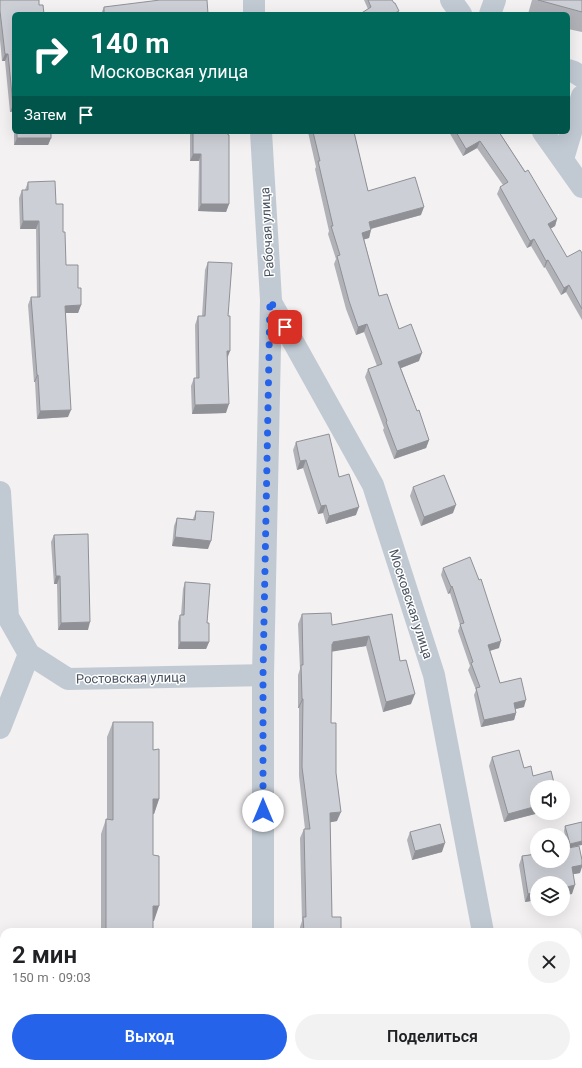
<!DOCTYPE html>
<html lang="ru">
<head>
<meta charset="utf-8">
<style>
	body { margin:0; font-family:Roboto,sans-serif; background:#f2f2f2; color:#202124; height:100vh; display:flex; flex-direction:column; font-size:15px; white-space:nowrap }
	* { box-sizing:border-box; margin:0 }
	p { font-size:13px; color:#757577 }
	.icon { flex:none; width:22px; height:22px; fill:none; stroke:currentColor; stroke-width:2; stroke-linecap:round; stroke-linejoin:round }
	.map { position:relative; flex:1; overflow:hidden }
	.side { position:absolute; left:0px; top:928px; width:582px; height:140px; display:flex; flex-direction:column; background:#fff; border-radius:12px 12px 0 0; box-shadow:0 4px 16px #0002 }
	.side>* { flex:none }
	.banner { position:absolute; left:12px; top:12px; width:558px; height:122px; border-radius:6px; box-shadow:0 4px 16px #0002; background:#00695c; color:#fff; overflow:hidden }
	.buttons { position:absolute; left:530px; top:780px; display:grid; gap:8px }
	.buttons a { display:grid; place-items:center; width:40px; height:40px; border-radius:50%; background:#fff; box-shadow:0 4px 16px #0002; font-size:20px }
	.pin { position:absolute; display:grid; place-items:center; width:34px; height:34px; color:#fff; margin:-17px; border-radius:8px; box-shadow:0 2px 6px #0006 }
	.me { position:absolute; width:44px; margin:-22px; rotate:0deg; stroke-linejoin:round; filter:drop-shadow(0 0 3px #0008) }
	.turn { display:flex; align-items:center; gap:14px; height:84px; padding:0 12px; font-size:18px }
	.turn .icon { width:52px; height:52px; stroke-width:2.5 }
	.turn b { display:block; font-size:28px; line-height:34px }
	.then { display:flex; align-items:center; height:38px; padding:0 12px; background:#0003; gap:8px; font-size:15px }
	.round { display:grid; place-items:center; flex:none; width:42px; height:42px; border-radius:21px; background:#f2f2f2 }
	.head { display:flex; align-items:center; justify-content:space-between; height:68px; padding:0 12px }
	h1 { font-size:24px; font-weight:600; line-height:30px }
	.primary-button { display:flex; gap:8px; margin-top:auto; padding:8px 12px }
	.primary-button a { flex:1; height:46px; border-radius:24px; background:#2563eb; color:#fff; font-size:16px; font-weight:600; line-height:46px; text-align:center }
	.primary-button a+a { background:#f2f2f2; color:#202124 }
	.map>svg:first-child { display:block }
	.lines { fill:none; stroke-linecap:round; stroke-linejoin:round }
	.minor { stroke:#c1cad3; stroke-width:22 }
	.wall { fill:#b0b2b8 }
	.shaded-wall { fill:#909196 }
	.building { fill:#cdcfd6; stroke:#909196 }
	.route { stroke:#2563eb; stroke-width:7; stroke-dasharray:0 12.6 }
	.labels { text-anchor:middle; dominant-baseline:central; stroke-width:3; stroke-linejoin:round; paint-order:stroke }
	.street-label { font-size:13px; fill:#485260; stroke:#fff }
</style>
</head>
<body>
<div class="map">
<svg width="582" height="1068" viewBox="0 0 582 1068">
	<rect width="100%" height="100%" fill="#f3f1f1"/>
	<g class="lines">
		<g class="minor">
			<polyline points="254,0 254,14"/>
			<polyline points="451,0 461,14"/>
			<polyline points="490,14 495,0"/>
			<polyline points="568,70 574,72 582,77"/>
			<polyline points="261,132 271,300 263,675 263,932"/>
			<polyline points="543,132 582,187"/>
			<polyline points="563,159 582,96"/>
			<polyline points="271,302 373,485 434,675 483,932"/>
			<polyline points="0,492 8,617 29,654 68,679 263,675"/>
			<polyline points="0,728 29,654"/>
			<polyline points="263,1064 263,1068"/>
			<polyline points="508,1064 509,1068"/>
		</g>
	</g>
	<g class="wall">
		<polygon points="0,0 14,14 14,116 14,111 10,112 5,61 2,61 0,40"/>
		<polygon points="364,0 392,0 368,9"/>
		<polygon points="532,0 582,0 582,32 568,29 568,14 528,14"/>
		<polygon points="104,7 208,14 101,14"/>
		<polygon points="14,132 51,132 51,138 48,145 14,145"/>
		<polygon points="190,132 228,132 229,204 226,212 198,211 199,161 190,161"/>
		<polygon points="308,132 354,132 368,191 421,215 371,229 369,238 364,239 379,296 419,361 401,368 417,411 429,440 426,448 394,459 383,430 384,428 365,377 368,369 377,366 364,332 356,335 346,309 334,264 336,259 328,234 329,231 315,169 316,167"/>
		<polygon points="449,132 499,132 557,219 555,226 550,229 567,257 582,253 582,320 566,292 561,295 545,267 544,268 531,246 527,248 497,194 500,187 503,185 477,148 463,156"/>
		<polygon points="28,182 56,204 63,232 66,265 78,288 81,305 78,313 66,313 68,417 37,419 35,382 34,382 28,305 31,297 37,297 36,229 20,229 19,198 22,190 25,190"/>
		<polygon points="208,262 228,316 226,413 192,414 191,386 194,378 196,378 195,325 198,316 202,316 205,270"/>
		<polygon points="296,442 339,477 356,515 326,524 323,513 318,514 303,468 297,470 293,450"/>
		<polygon points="413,487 453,513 421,526 410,496"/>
		<polygon points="196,511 208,549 172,546 174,526 177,518 193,519"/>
		<polygon points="54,535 88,630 58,630 57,584 54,584 51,542"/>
		<polygon points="443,568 499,648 490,651 500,683 524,707 516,709 516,713 514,720 481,727 474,695 476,690 468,670 470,666 458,631 460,625 450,593 448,594 441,575"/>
		<polygon points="185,582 207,623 209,642 206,649 178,649 178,622 180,615 181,615 183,589"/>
		<polygon points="302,614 332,625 392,614 400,661 411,704 383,712 366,646 332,651 331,723 336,773 337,821 330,822 332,917 341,932 300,932 300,927 302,921 300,838 304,829 305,829 299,776 299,708 298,708 298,675 300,669 298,624"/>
		<polygon points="113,722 153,750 159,799 154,814 153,814 153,932 101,932 101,834 106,819 107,819 107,737"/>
		<polygon points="492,757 524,768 537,813 539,813 504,822 489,766"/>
		<polygon points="582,822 570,848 580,873 573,874 572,894 563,895 563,883 537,883 537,900 525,902 519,865 522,856 568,848 564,831 565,826"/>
		<polygon points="410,832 442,852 412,860 407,840"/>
		<polygon points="451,1064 484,1064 483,1068 451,1068"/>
	</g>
	<g class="shaded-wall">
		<polygon points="5,54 8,54 5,61 2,61"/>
		<polygon points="13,105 14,105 14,111 10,112"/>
		<polygon points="17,138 51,138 48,145 14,145"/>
		<polygon points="480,141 477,148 463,156 466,149"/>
		<polygon points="193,154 201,154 199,161 190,161"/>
		<polygon points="201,204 229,204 226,212 198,211"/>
		<polygon points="424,207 421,215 366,230 369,222"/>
		<polygon points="557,219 555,226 545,232 548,224"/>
		<polygon points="23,221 39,221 36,229 20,229"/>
		<polygon points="371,230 369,238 359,241 362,233"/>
		<polygon points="534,239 531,246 527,248 530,241"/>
		<polygon points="548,260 545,267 544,268 546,261"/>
		<polygon points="569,285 566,292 561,295 564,288"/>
		<polygon points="81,305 78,313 62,313 65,306"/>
		<polygon points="367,324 364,332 356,335 358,327"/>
		<polygon points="227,351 230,351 227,359"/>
		<polygon points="422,353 419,361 396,370 398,362"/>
		<polygon points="37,375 38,375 35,382 34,382"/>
		<polygon points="229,404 226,413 192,414 195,405"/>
		<polygon points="71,410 68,417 37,419 40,411"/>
		<polygon points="429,440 426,448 394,459 397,451"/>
		<polygon points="306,460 303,468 297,470 300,461"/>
		<polygon points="326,505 323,513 318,514 321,506"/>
		<polygon points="456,505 453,513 421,526 424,517"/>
		<polygon points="359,507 356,515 326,524 329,516"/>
		<polygon points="175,537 211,541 208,549 172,546"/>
		<polygon points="56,576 60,576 57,584 54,584"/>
		<polygon points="452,586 450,593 448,594 451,587"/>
		<polygon points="90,622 88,630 58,630 61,623"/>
		<polygon points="369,636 366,646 330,652 332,644 333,642"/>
		<polygon points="501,641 499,648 485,652 488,645"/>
		<polygon points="180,642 209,642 206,649 178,649"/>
		<polygon points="415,694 411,704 383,712 386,702"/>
		<polygon points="302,699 303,699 299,708 298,708"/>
		<polygon points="526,700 524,707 511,710 514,703"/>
		<polygon points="516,713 514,720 481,727 484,720"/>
		<polygon points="153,799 159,799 154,814 148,814"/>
		<polygon points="537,806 537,813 539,813 504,822 508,814"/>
		<polygon points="341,812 337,821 327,823 330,813"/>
		<polygon points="582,841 582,845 568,848 570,844"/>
		<polygon points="445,843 442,852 412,860 415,851"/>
		<polygon points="582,865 582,867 580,873 569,875 572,867"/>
		<polygon points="575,885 572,894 563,895 563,888"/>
		<polygon points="537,892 537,900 525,902 528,894"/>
		<polygon points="153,906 159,906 154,921 148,921"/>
		<polygon points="582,1030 582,1036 578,1038 578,1032"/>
		<polygon points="481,1064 484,1064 483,1068 480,1068"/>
	</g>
	<g class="building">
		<polygon points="0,0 39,0 39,5 43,5 44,14 14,14 14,105 13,105 8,54 5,54 0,11"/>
		<polygon points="160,0 207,0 208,14 104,14 104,7"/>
		<polygon points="368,0 392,0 394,3 395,3 399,11 393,14 360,14 371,7"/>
		<polygon points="538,0 582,0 582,12"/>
		<rect x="17" y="132" width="34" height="6"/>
		<polygon points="193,132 228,132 228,135 229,135 229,204 201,204 201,154 193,154"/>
		<polygon points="313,132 354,132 368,191 415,177 424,207 369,222 371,230 362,233 379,296 387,294 399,329 411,324 422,353 398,362 417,411 419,410 429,440 397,451 386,422 387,421 368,369 382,364 367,324 358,327 349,301 337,256 340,255 331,226 333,226 318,161 320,161"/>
		<polygon points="456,132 499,132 525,172 528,170 557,219 548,224 567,257 580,250 582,253 582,309 569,285 564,288 548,260 546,261 534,239 530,241 500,187 508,182 480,141 466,149"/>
		<polygon points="55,181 56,204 63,204 63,232 65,232 66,265 78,265 78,288 81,288 81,305 65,306 71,410 40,411 38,375 37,375 31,297 40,297 39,221 23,221 22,190 28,190 28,182"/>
		<polygon points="208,262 232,263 228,316 230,316 230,351 227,351 229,404 195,405 194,378 199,378 198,316 205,316"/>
		<polygon points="329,434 339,477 349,474 359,507 329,516 326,505 321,506 306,460 300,461 296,442"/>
		<polygon points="444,475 456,505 424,517 413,487"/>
		<polygon points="196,511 214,512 211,541 175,537 177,518 195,520"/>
		<polygon points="88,534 90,622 61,623 60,576 56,576 54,535"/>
		<polygon points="470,557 479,580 481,579 501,641 488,645 500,683 521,678 526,700 514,703 516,713 484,720 476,688 480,687 471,663 473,662 460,624 464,623 452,586 451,587 443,568"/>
		<polygon points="185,582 210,584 207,623 209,623 209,642 180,642 180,615 184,615"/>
		<polygon points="331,613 332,625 392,614 400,661 406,660 415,694 386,702 369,636 333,642 333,644 332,644 331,723 336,723 336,773 341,812 330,813 332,917 341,917 341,932 304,932 303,917 306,917 304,829 310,829 302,767 303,699 302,699 301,665 303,665 302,614"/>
		<polygon points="113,722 153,722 153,750 159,749 159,799 153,799 153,855 159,856 159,906 153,906 153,932 106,932 106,819 113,820"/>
		<polygon points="519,750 524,768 531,766 533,776 551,771 555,787 537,787 537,806 508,814 492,757"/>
		<polygon points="582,822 582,841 570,844 565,826"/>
		<polygon points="440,824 445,843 415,851 410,832"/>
		<polygon points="579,846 582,860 582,865 572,867 575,885 563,888 563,883 537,883 537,892 528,894 522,856 537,854 537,861 563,861 563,849"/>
		<polygon points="582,938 582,1030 578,1032 578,939"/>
		<polygon points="455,1064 481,1064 482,1068 455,1068"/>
	</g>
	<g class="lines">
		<polyline class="route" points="263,811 263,675 270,300 285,327"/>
	</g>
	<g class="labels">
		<g class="street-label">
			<text transform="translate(267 232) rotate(-93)">Рабочая улица</text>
			<text transform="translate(411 604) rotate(72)">Московская улица</text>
			<text transform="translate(131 678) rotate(-1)">Ростовская улица</text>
		</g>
	</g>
</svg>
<div class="buttons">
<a><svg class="icon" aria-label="sound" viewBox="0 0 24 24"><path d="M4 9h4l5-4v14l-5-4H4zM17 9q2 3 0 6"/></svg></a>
<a><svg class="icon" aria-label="search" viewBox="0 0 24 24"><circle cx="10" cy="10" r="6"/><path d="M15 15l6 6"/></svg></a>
<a><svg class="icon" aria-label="layers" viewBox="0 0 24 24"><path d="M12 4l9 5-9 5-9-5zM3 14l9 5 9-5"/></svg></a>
</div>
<div class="pin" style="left:285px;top:327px;background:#d93025"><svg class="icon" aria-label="arrive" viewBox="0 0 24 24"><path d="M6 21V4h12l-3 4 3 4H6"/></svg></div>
<svg class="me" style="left:263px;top:811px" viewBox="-20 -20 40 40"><circle r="19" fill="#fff"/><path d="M0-13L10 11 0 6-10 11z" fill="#2563eb"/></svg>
<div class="banner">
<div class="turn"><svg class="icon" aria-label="right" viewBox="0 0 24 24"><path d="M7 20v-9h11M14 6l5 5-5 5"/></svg><div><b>140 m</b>Московская улица</div></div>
<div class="then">Затем<svg class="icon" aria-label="arrive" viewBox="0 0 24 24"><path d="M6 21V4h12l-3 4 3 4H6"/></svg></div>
</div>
<section class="side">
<div class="head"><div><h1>2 мин</h1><p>150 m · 09:03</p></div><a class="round"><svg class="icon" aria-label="close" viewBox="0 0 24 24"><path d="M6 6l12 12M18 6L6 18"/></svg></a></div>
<div class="primary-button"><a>Выход</a><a>Поделиться</a></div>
</section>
</div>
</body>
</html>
